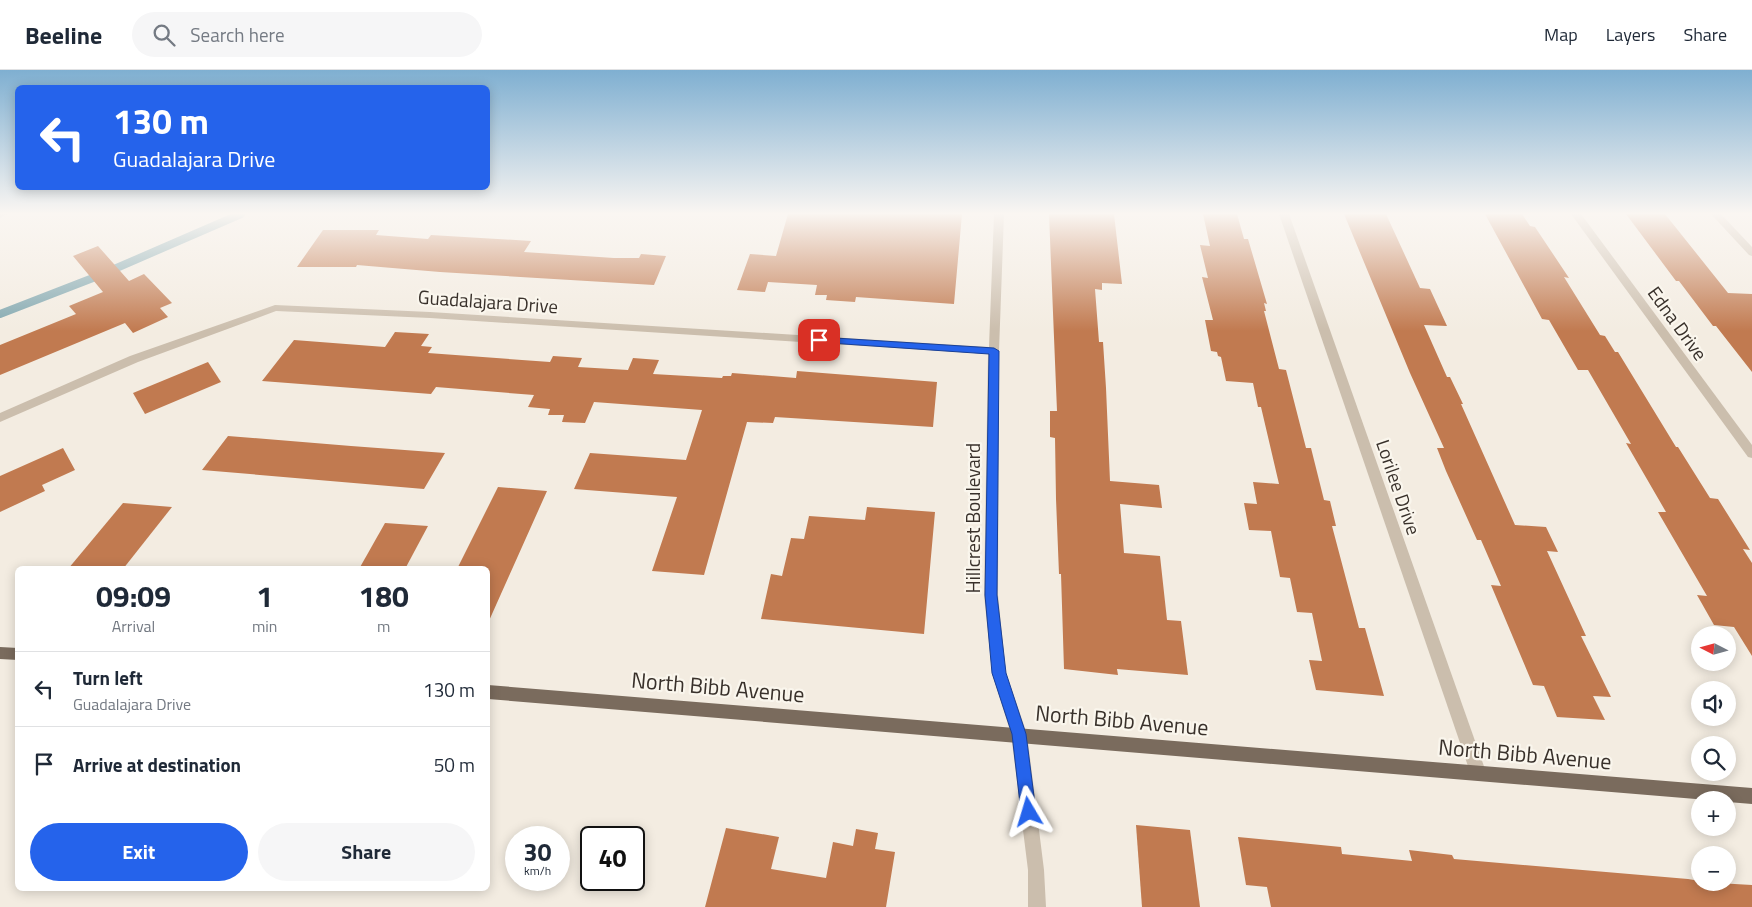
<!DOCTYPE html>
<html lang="en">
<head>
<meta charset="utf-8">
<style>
	body { margin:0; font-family:"Titillium Web",sans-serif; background:#f6f6f7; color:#1f2937; height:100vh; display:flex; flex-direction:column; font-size:19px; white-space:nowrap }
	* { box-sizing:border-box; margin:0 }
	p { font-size:16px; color:#747a83 }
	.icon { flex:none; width:28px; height:28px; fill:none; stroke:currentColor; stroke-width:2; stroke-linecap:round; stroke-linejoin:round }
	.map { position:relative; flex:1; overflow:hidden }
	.sheet { position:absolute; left:15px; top:496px; width:475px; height:325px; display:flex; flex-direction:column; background:#fff; border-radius:8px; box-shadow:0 2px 12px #0003 }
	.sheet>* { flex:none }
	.hud { position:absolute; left:15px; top:15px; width:475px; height:105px; border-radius:8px; box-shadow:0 2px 12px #0003; background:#2563eb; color:#fff; overflow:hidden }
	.needle { width:32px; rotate:276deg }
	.fabs { position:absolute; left:1691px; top:556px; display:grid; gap:10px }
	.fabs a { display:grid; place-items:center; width:45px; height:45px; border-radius:50%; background:#fff; box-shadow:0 2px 12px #0003; font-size:25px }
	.speed { position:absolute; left:505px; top:756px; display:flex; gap:10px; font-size:25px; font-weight:700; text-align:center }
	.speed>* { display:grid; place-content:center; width:65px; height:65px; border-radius:50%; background:#fff; box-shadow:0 2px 12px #0003; line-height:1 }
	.speed small { font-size:12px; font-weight:400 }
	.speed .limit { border:2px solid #111; border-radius:8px; background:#fff; color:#111 }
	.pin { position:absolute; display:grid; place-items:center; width:42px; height:42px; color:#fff; margin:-21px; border-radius:10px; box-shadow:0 2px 8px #0006 }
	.me { position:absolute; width:55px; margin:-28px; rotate:353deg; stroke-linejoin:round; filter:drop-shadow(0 0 4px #0008) }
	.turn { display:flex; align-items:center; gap:18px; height:105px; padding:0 15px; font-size:22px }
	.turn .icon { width:65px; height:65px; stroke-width:2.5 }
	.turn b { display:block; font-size:35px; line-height:42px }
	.eta { display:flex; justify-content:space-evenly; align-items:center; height:85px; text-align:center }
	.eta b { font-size:30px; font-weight:700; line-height:35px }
	.action { display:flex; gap:10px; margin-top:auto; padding:10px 15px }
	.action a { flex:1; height:58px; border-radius:30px; background:#2563eb; color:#fff; font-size:20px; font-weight:700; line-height:58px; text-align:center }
	.action a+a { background:#f6f6f7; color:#1f2937 }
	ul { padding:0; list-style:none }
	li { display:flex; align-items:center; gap:15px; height:75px; padding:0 15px; border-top:1px solid #e0e1e3 }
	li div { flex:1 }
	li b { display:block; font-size:19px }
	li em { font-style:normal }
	header { display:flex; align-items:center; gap:30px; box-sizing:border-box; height:70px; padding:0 25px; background:#fff; border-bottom:1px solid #e0e1e3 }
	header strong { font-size:24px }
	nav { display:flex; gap:28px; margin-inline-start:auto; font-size:18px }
	.search { width:350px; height:45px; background:#f6f6f7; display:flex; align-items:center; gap:12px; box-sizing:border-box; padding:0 18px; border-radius:28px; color:#747a83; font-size:19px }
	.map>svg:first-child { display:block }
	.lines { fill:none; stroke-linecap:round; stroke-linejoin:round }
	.stream { stroke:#81a7af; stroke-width:8 }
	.building { fill:#c17a50 }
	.minor { fill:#cbbead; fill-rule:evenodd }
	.major { fill:#7a6b5d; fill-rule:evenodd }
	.route { fill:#2563eb; stroke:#184099 }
	.labels { text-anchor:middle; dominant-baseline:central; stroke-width:4.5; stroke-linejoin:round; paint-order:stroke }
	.street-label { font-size:19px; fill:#39312b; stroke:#faf6ed }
	.near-street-label { font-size:22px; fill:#39312b; stroke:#faf6ed }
</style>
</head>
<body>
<header>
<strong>Beeline</strong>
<div class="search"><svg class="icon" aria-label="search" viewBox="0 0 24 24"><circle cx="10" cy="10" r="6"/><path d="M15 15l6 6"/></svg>Search here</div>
<nav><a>Map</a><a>Layers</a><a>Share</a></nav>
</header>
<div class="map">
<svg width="1752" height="837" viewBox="0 0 1752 837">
	<rect width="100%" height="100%" fill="#f3ece1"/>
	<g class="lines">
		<polyline class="stream" points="0,244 98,206 241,144"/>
	</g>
	<g class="building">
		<polygon points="788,144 962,144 954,234 856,227 855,232 826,230 827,225 815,225 817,215 768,212 765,222 737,220 750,184 776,186"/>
		<polygon points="1049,144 1114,144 1122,214 1102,213 1102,220 1095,219 1099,272 1103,272 1106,318 1110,411 1159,415 1162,438 1120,434 1124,483 1160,486 1167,550 1181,551 1188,605 1117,599 1118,605 1064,599 1061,504 1059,504 1056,429 1055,368 1050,367 1050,341 1057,341"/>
		<polygon points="1203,144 1237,144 1244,169 1248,169 1267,234 1264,233 1266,241 1264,241 1279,299 1286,300 1306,378 1311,378 1324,430 1330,431 1336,456 1332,456 1359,558 1365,558 1384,626 1316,620 1309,590 1322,591 1312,543 1297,542 1290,508 1280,507 1271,461 1249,460 1244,433 1257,434 1253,412 1279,414 1261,337 1258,337 1253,313 1226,311 1221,287 1218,286 1217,282 1211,281 1205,250 1213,250 1202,207 1208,208 1200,175 1210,176"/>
		<polygon points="1344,144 1386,144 1420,218 1430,219 1447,256 1424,255 1447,307 1450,307 1463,334 1461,334 1515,455 1546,457 1558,482 1547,481 1586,566 1581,566 1611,627 1593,626 1605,650 1557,647 1544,616 1533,615 1491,515 1501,516 1481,470 1477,470 1446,401 1437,378 1444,378 1410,303"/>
		<polygon points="1485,144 1522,144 1530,156 1535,157 1569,208 1564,207 1600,265 1605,266 1615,282 1618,282 1676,377 1678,377 1710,428 1718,429 1750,480 1743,479 1752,493 1752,586 1734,557 1714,555 1697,525 1707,526 1658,442 1666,442 1626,373 1631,374 1588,300 1578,300 1549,250 1542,249"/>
		<polygon points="1626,144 1665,144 1728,223 1752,224 1752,302 1716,256 1713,256 1679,211 1676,211"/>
		<polygon points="323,160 379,160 376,165 428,169 431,165 531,171 524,182 614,188 639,188 641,184 666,186 654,215 440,202 357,195 356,197 297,197"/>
		<polygon points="98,176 129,211 144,204 172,233 160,238 168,247 133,263 125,253 0,305 0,275 76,244 69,236 103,222 73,186"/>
		<polygon points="395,262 429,264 421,276 432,277 428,283 550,292 553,286 582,288 578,297 628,300 633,288 659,290 653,304 722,308 723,306 731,306 732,303 796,308 797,301 937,312 933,357 775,347 773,353 747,352 704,505 652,501 677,427 574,419 590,383 686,390 702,340 594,332 585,353 562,352 564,345 548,345 550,339 528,337 534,325 436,317 431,324 262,311 294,270 385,277"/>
		<polygon points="208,292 221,312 145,344 133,323"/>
		<polygon points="228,366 351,376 445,383 424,419 202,400"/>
		<polygon points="63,378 75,400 42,415 45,421 0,442 0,406"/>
		<polygon points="498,417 547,421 488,553 488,499 457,499"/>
		<polygon points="123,433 172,437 123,499 68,499"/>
		<polygon points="867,437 935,442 924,564 761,549 771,504 782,506 791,468 804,469 809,446 865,450"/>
		<polygon points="385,453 428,456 405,499 359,499"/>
		<polygon points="1136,755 1190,760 1200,837 1142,837"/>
		<polygon points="726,758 779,767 771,799 826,808 833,772 853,776 856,759 878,763 875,779 895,782 886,837 705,837"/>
		<polygon points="1238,767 1341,777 1342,784 1412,791 1409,780 1452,785 1454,789 1688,809 1700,811 1700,812 1752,815 1752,837 1271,837 1267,817 1246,815"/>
	</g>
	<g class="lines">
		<g class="minor">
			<polygon points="0,144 7,144 0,148"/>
			<polygon points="994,144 1004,144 999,281 998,525 1006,603 1027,664 1044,800 1046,837 1028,837 1028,800 1011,664 992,603 984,525 988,284 430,248 276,241 138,292 0,352 0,343 130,286 275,235 430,242 989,277"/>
			<polygon points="1279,144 1289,144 1486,702 1484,707 1478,709 1472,707 1470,702"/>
			<polygon points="1571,144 1581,144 1752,375 1752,388 1748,387"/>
			<polygon points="1711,144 1721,144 1752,177 1752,186 1749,185"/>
		</g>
		<g class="major">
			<polygon points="0,577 18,578 18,590 0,589"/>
			<polygon points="488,615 1752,718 1752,734 1728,732 1728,730 1708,730 488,629"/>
		</g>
	</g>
	<linearGradient id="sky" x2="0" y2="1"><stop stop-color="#7fafd1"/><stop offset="0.55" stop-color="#faf6f2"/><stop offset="1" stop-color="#faf6f2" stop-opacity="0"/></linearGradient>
	<rect width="1752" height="261" fill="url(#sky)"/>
	<polygon class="route" points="819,267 994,278 999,281 997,525 1006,603 1026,664 1036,742 1034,747 1029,749 1024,747 1021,742 1012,664 992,603 985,525 989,284 815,272 814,270"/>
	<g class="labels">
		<g class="street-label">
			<text transform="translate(488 231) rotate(4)">Guadalajara Drive</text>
			<text transform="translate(1678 253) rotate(54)">Edna Drive</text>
			<text transform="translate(1399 417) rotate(71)">Lorilee Drive</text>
			<text transform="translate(972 448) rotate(-90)">Hillcrest Boulevard</text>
		</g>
		<g class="near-street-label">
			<text transform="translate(718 617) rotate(5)">North Bibb Avenue</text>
			<text transform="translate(1122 650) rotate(5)">North Bibb Avenue</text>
			<text transform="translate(1525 684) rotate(5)">North Bibb Avenue</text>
		</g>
	</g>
</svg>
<div class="fabs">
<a><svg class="needle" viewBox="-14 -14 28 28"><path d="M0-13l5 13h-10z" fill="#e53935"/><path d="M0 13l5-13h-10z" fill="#747a83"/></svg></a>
<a><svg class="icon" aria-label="sound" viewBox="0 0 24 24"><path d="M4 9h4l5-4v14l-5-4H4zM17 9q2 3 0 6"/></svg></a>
<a><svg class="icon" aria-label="search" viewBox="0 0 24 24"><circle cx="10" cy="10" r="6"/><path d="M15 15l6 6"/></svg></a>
<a>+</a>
<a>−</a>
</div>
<div class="speed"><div>30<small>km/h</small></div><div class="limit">40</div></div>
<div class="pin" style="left:819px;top:270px;background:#d93025"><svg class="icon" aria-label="arrive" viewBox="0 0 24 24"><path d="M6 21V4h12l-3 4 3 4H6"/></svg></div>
<svg class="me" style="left:1029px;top:742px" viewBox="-20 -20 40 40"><path d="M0-17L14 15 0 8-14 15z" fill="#2563eb" stroke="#fff" stroke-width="4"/></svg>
<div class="hud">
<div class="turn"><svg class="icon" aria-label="left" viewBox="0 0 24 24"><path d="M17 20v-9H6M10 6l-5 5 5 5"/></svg><div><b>130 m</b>Guadalajara Drive</div></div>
</div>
<section class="sheet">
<div class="eta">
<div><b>09:09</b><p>Arrival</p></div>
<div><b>1</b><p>min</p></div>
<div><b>180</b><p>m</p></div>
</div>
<ul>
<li><svg class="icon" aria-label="left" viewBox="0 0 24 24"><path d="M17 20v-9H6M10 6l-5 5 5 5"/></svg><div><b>Turn left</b><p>Guadalajara Drive</p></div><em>130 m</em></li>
<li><svg class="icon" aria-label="arrive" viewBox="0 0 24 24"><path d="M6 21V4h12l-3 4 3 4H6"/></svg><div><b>Arrive at destination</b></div><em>50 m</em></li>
</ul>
<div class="action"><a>Exit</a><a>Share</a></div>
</section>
</div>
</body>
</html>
